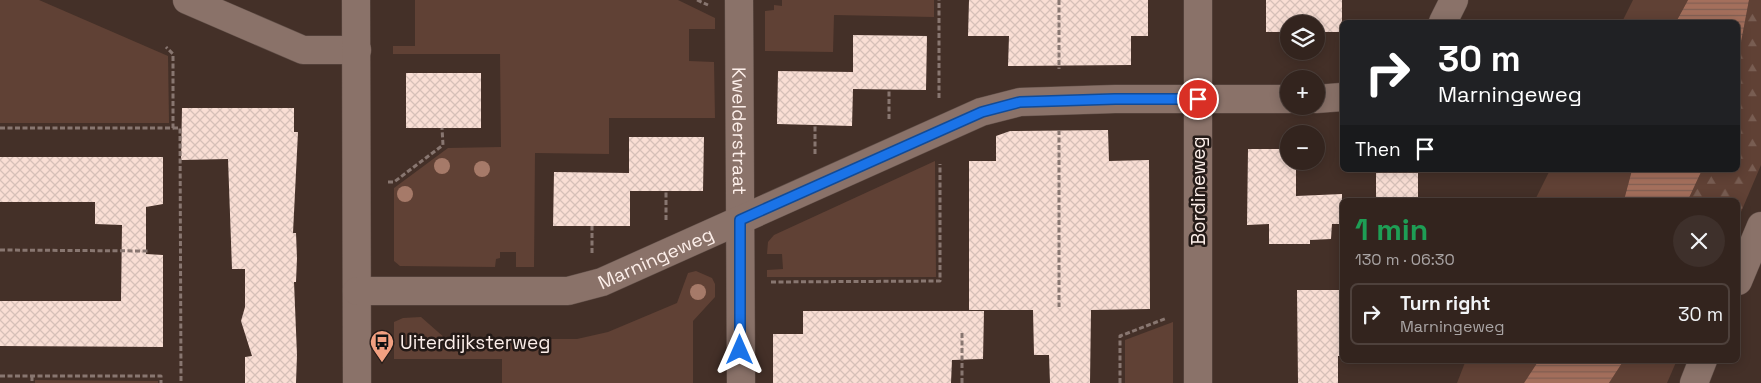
<!DOCTYPE html>
<html lang="en">
<head>
<meta charset="utf-8">
<style>
	body { margin:0; font-family:"Space Grotesk",sans-serif; background:#3e302b; color:#f1f3f6; height:100vh; display:flex; flex-direction:column; font-size:19px; white-space:nowrap }
	* { box-sizing:border-box; margin:0 }
	p { font-size:16px; color:#a9a4a4 }
	.icon { flex:none; width:28px; height:28px; fill:none; stroke:currentColor; stroke-width:2; stroke-linecap:round; stroke-linejoin:round }
	.map { position:relative; flex:1; overflow:hidden }
	.details { position:absolute; left:1340px; top:198px; width:400px; height:165px; display:flex; flex-direction:column; background:#33241e; border-radius:8px; box-shadow:0 2px 12px #0003,0 0 0 1px #4e413c }
	.details>* { flex:none }
	.hud { position:absolute; left:1340px; top:20px; width:400px; height:152px; border-radius:8px; box-shadow:0 2px 12px #0003,0 0 0 1px #4e413c; background:#202124; color:#fff; overflow:hidden }
	.controls { position:absolute; left:1280px; top:15px; display:grid; gap:10px }
	.controls a { display:grid; place-items:center; width:45px; height:45px; border-radius:50%; background:#33241e; box-shadow:0 2px 12px #0003,0 0 0 1px #4e413c; font-size:25px }
	.pin { position:absolute; display:grid; place-items:center; width:42px; height:42px; color:#fff; margin:-21px; border:2px solid #fff; border-radius:50%; box-shadow:0 1px 5px #0007 }
	.me { position:absolute; width:55px; margin:-28px; rotate:0deg; stroke-linejoin:round; filter:drop-shadow(0 0 4px #0008) }
	.turn { display:flex; align-items:center; gap:18px; height:105px; padding:0 15px; font-size:22px }
	.turn .icon { width:65px; height:65px; stroke-width:2.5 }
	.turn b { display:block; font-size:35px; line-height:42px }
	.then { display:flex; align-items:center; height:48px; padding:0 15px; background:#0003; gap:10px; font-size:19px }
	.round { display:grid; place-items:center; flex:none; width:52px; height:52px; border-radius:26px; background:#3e302b }
	.summary { display:flex; align-items:center; justify-content:space-between; height:85px; padding:0 15px }
	h1 { font-size:30px; font-weight:800; line-height:38px; color:#1e9e55 }
	ul { padding:0; list-style:none }
	li { display:flex; align-items:center; gap:15px; height:62px; margin:0 10px 8px; padding:0 5px; border:2px solid #4e413c; border-radius:8px }
	li div { flex:1 }
	li b { display:block; font-size:19px }
	li em { font-style:normal }
	.map>svg:first-child { display:block }
	.green { fill:#604135 }
	.forest { fill:url(#forest-firs) }
	.water { fill:url(#water-rules) }
	.building { fill:url(#building-cross-hatch) }
	.lines { fill:none; stroke-linecap:round; stroke-linejoin:round }
	.minor-casing { stroke:#614f48; stroke-width:29 }
	.path { stroke:#887670; stroke-width:3; stroke-dasharray:5 2.5; stroke-linecap:butt }
	.minor { stroke:#8a7269; stroke-width:28 }
	.tree { fill:#a67a69 }
	.route-casing { stroke:#114b97; stroke-width:12 }
	.route { stroke:#1a73e8; stroke-width:9 }
	.labels { text-anchor:middle; dominant-baseline:central; stroke-width:5; stroke-linejoin:round; paint-order:stroke }
	.street-label { font-size:19px; fill:#fceee9; stroke:#241a17 }
	.poi-label { font-size:19px; fill:#fceee9; stroke:#241a17; text-anchor:start }
</style>
</head>
<body>
<div class="map">
<svg width="1761" height="383" viewBox="0 0 1761 383">
	<defs>
		<pattern id="forest-firs" width="22" height="20" patternUnits="userSpaceOnUse" patternTransform="scale(1.25)"><rect width="22" height="20" fill="#604135"/><path d="M5 1l3.5 6h-7zM16 11l3.5 6h-7z" fill="#785d52"/></pattern>
		<pattern id="water-rules" width="6" height="5" patternUnits="userSpaceOnUse" patternTransform="scale(1.25)"><rect width="6" height="5" fill="#a46f5c"/><path d="M0 2.5h6" fill="none" stroke="#815f53"/></pattern>
		<pattern id="building-cross-hatch" width="8" height="8" patternUnits="userSpaceOnUse" patternTransform="scale(1.25)"><rect width="8" height="8" fill="#f9ded4"/><path d="M0 0l8 8M0 8l8-8" fill="none" stroke="#d6c0b8"/></pattern>
	</defs>
	<rect width="100%" height="100%" fill="#443028"/>
	<g class="green">
		<polygon points="0,0 39,0 168,56 169,123 0,123"/>
		<polygon points="415,0 678,0 715,18 715,29 689,29 689,61 714,62 715,118 609,118 609,154 535,153 534,267 516,267 516,252 500,252 500,258 496,259 495,267 400,266 394,261 394,188 448,148 501,147 500,54 393,54 393,46 415,46"/>
		<polygon points="782,0 934,0 934,17 834,15 833,52 765,51 765,11 774,10 774,5 782,6"/>
		<polygon points="1633,0 1688,0 1676,22 1622,22"/>
		<polygon points="935,161 936,277 767,277 767,270 783,269 782,254 767,254 768,242 774,235"/>
		<polygon points="1550,170 1632,170 1624,200 1535,200"/>
		<polygon points="696,271 712,278 715,284 715,297 693,321 693,383 502,383 502,359 394,359 394,322 403,318 421,317 446,339 577,339 608,332 677,303 688,273"/>
		<polygon points="1173,322 1173,383 1125,383 1125,340"/>
		<polygon points="1466,360 1539,360 1524,383 1457,383"/>
		<polygon points="1624,360 1677,360 1667,383 1609,383"/>
		<polygon points="35,380 158,381 158,383 35,383"/>
	</g>
	<polygon class="forest" points="1749,0 1761,0 1761,165 1738,219 1738,200 1688,200 1702,170 1738,170 1738,58"/>
	<g class="water">
		<polygon points="1688,0 1749,0 1738,58 1738,22 1676,22"/>
		<polygon points="1632,170 1702,170 1688,200 1624,200"/>
		<polygon points="1539,360 1624,360 1609,383 1524,383"/>
	</g>
	<g class="building">
		<polygon points="969,0 1148,0 1148,36 1131,36 1131,65 1008,66 1009,36 968,36"/>
		<polygon points="1266,0 1342,0 1342,32 1316,32 1316,24 1289,24 1289,32 1266,32"/>
		<polygon points="853,35 927,36 926,90 853,89 852,126 777,124 778,71 853,72"/>
		<rect x="406" y="73" width="75" height="55"/>
		<polygon points="182,108 294,108 294,132 298,132 293,233 296,233 297,258 296,282 294,282 297,355 296,383 245,383 245,357 252,356 241,321 245,307 245,269 232,269 228,159 181,160"/>
		<polygon points="1108,130 1109,161 1149,160 1150,309 1091,310 1090,383 1050,383 1049,355 1034,355 1033,310 969,310 969,161 996,161 996,136 1010,131"/>
		<polygon points="629,137 704,137 703,191 630,191 630,226 553,226 554,172 629,173"/>
		<polygon points="1248,149 1289,149 1289,161 1296,161 1296,196 1342,194 1342,224 1332,224 1331,239 1310,240 1310,244 1269,244 1269,224 1247,225"/>
		<polygon points="0,157 163,157 163,204 146,207 146,254 163,255 163,347 0,346 0,301 121,301 122,225 95,224 95,202 0,202"/>
		<rect x="1376" y="170" width="42" height="30"/>
		<polygon points="1297,290 1342,290 1342,356 1338,356 1338,383 1298,383"/>
		<polygon points="803,311 984,311 983,359 952,360 951,383 773,383 773,334 803,334"/>
	</g>
	<g class="lines">
		<g class="minor-casing">
			<g id="minor">
				<polyline points="187,0 303,50 357,50"/>
				<polyline points="356,0 357,383"/>
				<path id="s1" d="M739,0l2,383"/>
				<polyline points="1198,0 1198,383"/>
				<polyline points="1443,22 1454,0"/>
				<polyline points="1316,99 1342,97"/>
				<polyline points="1738,281 1761,226"/>
				<path id="s2" d="M357,291h211l34,-9 379,-170 39,-10 95,-3h174"/>
				<polyline points="1694,383 1703,360"/>
			</g>
		</g>
		<g class="path">
			<polyline points="697,0 708,5"/>
			<polyline points="1059,0 1059,69"/>
			<polyline points="939,98 939,0"/>
			<polyline points="889,119 889,90"/>
			<polyline points="0,128 173,128 173,54 166,47"/>
			<polyline points="173,128 180,128 181,383"/>
			<polyline points="1059,130 1059,307"/>
			<polyline points="815,154 815,125"/>
			<polyline points="388,182 394,182 443,145 442,128"/>
			<polyline points="666,220 666,191"/>
			<polyline points="0,250 150,251"/>
			<polyline points="592,253 592,226"/>
			<polyline points="771,282 940,281 940,164"/>
			<polyline points="0,376 161,376 161,383"/>
			<polyline points="32,376 32,383"/>
			<polyline points="962,383 962,331"/>
			<polyline points="1120,383 1120,336 1167,318"/>
		</g>
		<use href="#minor" class="minor"/>
	</g>
	<g class="tree">
		<circle cx="442" cy="166" r="8"/>
		<circle cx="482" cy="169" r="8"/>
		<circle cx="405" cy="194" r="8"/>
		<circle cx="698" cy="292" r="8"/>
	</g>
	<g class="lines">
		<g class="route-casing">
			<polyline id="route" points="740,350 740,220 982,112 1020,102 1115,99 1198,99"/>
		</g>
		<use href="#route" class="route"/>
	</g>
	<defs>
		<g id="bus-pin" transform="scale(1.25)"><path d="M0 17L-7.5 6A9.5 9.5 0 1 1 7.5 6Z" fill="#f2a081" stroke="#241a17"/><path d="M-5-6H5V4H4V6H2V4H-2V6H-4V4H-5ZM-3.5-4V0h7V-4ZM-3.5 1.2v1.5H-2V1.2ZM2 1.2v1.5H3.5V1.2Z" fill="#111"/></g>
	</defs>
	<g fill-rule="evenodd">
		<use href="#bus-pin" x="382" y="342"/>
	</g>
	<g class="labels">
		<g class="street-label">
			<text stroke="none"><textPath href="#s1" startOffset="131">Kwelderstraat</textPath></text>
			<text transform="translate(1198 191) rotate(-90)">Bordineweg</text>
			<text stroke="none"><textPath href="#s2" startOffset="305">Marningeweg</textPath></text>
		</g>
		<g class="poi-label">
			<text x="400" y="342">Uiterdijksterweg</text>
		</g>
	</g>
</svg>
<div class="controls">
<a><svg class="icon" aria-label="layers" viewBox="0 0 24 24"><path d="M12 4l9 5-9 5-9-5zM3 14l9 5 9-5"/></svg></a>
<a>+</a>
<a>−</a>
</div>
<div class="pin" style="left:1198px;top:99px;background:#d93025"><svg class="icon" aria-label="arrive" viewBox="0 0 24 24"><path d="M6 21V4h12l-3 4 3 4H6"/></svg></div>
<svg class="me" style="left:740px;top:350px" viewBox="-20 -20 40 40"><path d="M0-17L14 15 0 8-14 15z" fill="#1a73e8" stroke="#fff" stroke-width="4"/></svg>
<div class="hud">
<div class="turn"><svg class="icon" aria-label="right" viewBox="0 0 24 24"><path d="M7 20v-9h11M14 6l5 5-5 5"/></svg><div><b>30 m</b>Marningeweg</div></div>
<div class="then">Then<svg class="icon" aria-label="arrive" viewBox="0 0 24 24"><path d="M6 21V4h12l-3 4 3 4H6"/></svg></div>
</div>
<section class="details">
<div class="summary"><div><h1>1 min</h1><p>130 m · 06:30</p></div><a class="round"><svg class="icon" aria-label="close" viewBox="0 0 24 24"><path d="M6 6l12 12M18 6L6 18"/></svg></a></div>
<ul>
<li><svg class="icon" aria-label="right" viewBox="0 0 24 24"><path d="M7 20v-9h11M14 6l5 5-5 5"/></svg><div><b>Turn right</b><p>Marningeweg</p></div><em>30 m</em></li>
</ul>
</section>
</div>
</body>
</html>
